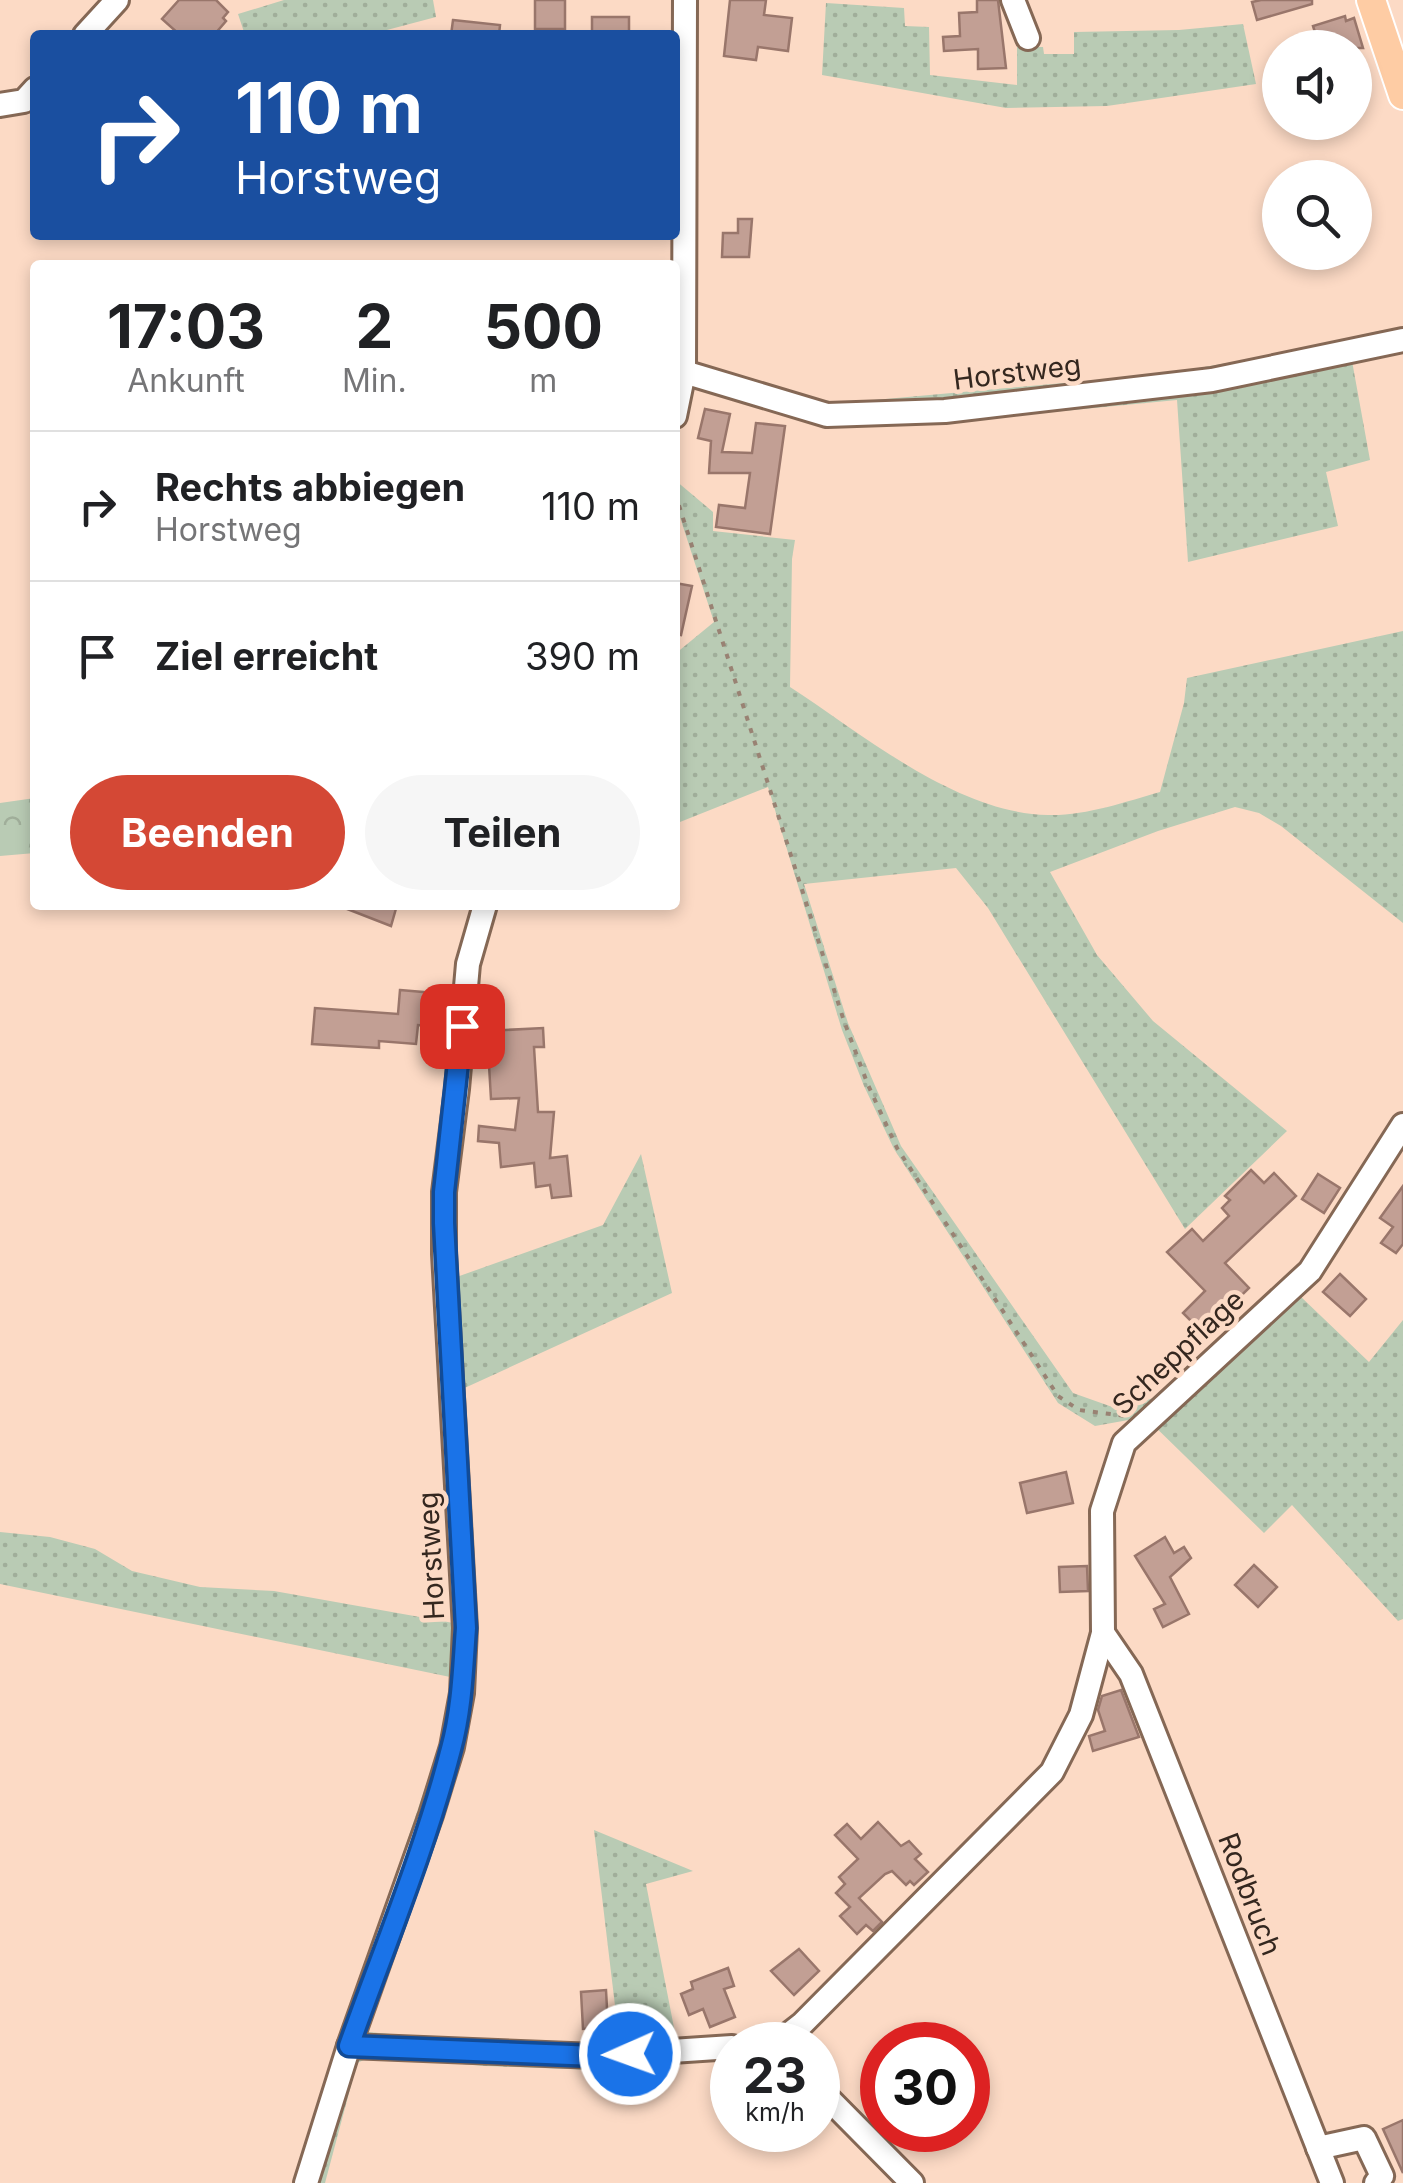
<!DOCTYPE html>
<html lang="de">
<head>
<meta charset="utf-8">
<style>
	body { margin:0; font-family:Inter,sans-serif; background:#f6f6f6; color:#202124; height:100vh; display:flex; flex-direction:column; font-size:38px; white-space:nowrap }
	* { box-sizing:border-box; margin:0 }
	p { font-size:32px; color:#757577 }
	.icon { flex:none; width:55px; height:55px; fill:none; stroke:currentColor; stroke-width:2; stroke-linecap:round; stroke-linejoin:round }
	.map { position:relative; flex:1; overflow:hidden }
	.details { position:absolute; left:30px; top:260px; width:650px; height:650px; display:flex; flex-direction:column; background:#fff; border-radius:10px; box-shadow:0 5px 15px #0003 }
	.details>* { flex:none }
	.top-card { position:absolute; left:30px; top:30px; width:650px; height:210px; border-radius:10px; box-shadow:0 5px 15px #0003; background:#1a4fa0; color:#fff; overflow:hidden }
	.fabs { position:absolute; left:1262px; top:30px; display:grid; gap:20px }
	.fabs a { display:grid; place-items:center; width:110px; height:110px; border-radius:50%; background:#fff; box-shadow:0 5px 15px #0003; font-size:50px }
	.speed { position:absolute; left:710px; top:2022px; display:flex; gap:20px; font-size:50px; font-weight:700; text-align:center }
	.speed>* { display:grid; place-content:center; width:130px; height:130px; border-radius:50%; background:#fff; box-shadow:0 5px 15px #0003; line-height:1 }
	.speed small { font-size:25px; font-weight:400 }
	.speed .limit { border:15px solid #d22; background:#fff; color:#111 }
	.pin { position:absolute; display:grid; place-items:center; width:85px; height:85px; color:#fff; margin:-42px; border-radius:20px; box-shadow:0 5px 15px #0006 }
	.me { position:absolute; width:110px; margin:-55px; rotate:268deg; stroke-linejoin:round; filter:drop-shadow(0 0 8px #0008) }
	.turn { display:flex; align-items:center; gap:35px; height:210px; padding:0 40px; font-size:45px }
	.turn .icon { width:130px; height:130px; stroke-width:2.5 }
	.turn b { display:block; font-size:70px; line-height:85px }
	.eta { display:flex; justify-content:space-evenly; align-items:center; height:170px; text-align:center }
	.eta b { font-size:60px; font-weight:700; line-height:70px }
	.cta { display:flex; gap:20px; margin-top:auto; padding:20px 40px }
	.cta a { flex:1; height:115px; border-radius:60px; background:#d44835; color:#fff; font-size:40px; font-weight:700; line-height:115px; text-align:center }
	.cta a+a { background:#f6f6f6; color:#202124 }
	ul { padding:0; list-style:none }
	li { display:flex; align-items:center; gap:30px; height:150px; padding:0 40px; border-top:2px solid #e0e0e0 }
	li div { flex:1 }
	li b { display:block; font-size:38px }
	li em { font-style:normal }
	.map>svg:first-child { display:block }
	.grass { fill:url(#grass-dots) }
	.forest { fill:url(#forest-crowns) }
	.building { fill:#c29f94; stroke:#99766b; stroke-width:2.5 }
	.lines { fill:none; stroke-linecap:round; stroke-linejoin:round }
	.minor-casing { stroke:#856855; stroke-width:28 }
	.major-casing { stroke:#fff; stroke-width:32 }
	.path { stroke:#998273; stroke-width:4; stroke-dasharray:5 8; stroke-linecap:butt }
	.minor { stroke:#fff; stroke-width:22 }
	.major { stroke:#fecca4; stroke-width:28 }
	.route-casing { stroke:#114b97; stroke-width:25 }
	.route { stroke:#1a73e8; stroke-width:18 }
	.labels { text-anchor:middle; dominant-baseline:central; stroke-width:9; stroke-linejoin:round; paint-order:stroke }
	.street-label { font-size:28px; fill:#34271f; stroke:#fcdac5 }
</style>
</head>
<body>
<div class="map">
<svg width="1403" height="2183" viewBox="0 0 1403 2183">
	<defs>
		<pattern id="grass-dots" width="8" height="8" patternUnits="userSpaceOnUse" patternTransform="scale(2.5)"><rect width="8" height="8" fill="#b9cbb4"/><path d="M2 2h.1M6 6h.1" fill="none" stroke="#a0ae9a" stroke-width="1.8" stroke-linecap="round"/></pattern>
		<pattern id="forest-crowns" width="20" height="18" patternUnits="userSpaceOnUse" patternTransform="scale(2.5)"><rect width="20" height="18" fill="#b9cbb4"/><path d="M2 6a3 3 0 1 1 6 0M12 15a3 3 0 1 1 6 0" fill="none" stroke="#a0ae9a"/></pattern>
	</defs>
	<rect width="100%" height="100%" fill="#fcdac5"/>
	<g class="grass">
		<polygon points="284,0 433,0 436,17 368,35 245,35 238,14"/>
		<polygon points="826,3 904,8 905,26 929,27 930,75 1017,85 1017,47 1043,47 1044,54 1074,54 1074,32 1179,30 1243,24 1256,84 1107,106 1006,108 822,75"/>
		<polygon points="1383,330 1352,361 1370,460 1326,472 1338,526 1188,562 1177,400 950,422 825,423 808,418 812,398 841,403 1164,374 1279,354"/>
		<path d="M675,480l38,32v19l82,9 -3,19 -2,128c74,48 166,126 258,128 37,1 77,-13 112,-23l24,-89 3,-25 216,-47v292l-122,-97 -22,-13 -24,-6 -77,24 -108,41 47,83 56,66 134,110 -102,98 -197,-321 -32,-40 -152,16 44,139 53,123 172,247 45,16 45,-14 136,-100 70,67 34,-42v299l-5,2 -106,-116 -28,28 -119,-116 -50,9 -37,-23 -164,-254 -30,-63 -22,-56 -74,-243 -93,37v-170l39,-32 -39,-120z"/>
		<polygon points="641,1154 672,1293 458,1391 473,1629 365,2024 368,2032 570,2050 633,2044 616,2014 594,1830 693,1871 646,1884 677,2043 762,2036 799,2017 1062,1774 799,2045 732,2045 732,2059 593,2070 485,2066 373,2056 357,2063 325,2183 301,2183 347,2019 447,1723 455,1678 0,1584 0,1532 50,1537 95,1549 132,1571 200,1587 274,1591 459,1624 451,1279 603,1225"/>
	</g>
	<polygon class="forest" points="35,798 35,853 0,856 0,803"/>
	<g class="building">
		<polygon points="179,0 216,0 228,12 223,18 226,21 214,35 180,35 162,19"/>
		<rect x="535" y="0" width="30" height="29"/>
		<polygon points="730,0 766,0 764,15 792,18 788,51 758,47 756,60 724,56"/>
		<polygon points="977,0 998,0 1006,68 978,69 978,49 944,51 943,37 960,36 959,13 977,12"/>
		<polygon points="1261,0 1312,0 1312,4 1257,20 1252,2"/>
		<polygon points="1345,16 1346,21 1354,18 1363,48 1320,48 1313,26"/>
		<rect x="592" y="17" width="37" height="18"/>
		<polygon points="453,20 500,25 499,35 451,35"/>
		<polygon points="738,219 752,219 749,257 722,257 723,233 738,233"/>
		<polygon points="705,409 730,414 722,452 752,453 756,423 785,426 770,534 716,527 719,505 745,508 750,473 709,473 711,441 698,438"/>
		<polygon points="675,583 692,586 681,635 675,634"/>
		<polygon points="337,905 397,905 391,926"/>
		<polygon points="400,990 446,994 443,1027 418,1025 416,1044 379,1041 379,1048 312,1044 315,1008 398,1014"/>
		<polygon points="543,1028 544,1047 534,1047 538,1112 554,1112 550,1158 567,1156 571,1196 552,1198 550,1185 536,1187 534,1163 501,1167 499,1143 478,1141 479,1126 515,1130 519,1098 491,1099 487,1031"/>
		<polygon points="1251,1170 1264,1183 1274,1173 1296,1196 1225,1263 1249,1288 1203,1333 1183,1313 1205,1291 1167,1252 1192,1229 1203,1241 1229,1216 1222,1208 1230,1200 1225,1196"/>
		<polygon points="1318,1174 1340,1188 1324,1213 1302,1199"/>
		<polygon points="1403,1186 1403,1244 1396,1253 1381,1243 1393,1227 1380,1218"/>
		<polygon points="1340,1274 1366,1299 1350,1316 1323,1292"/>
		<polygon points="1066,1472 1073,1503 1027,1513 1020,1483"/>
		<polygon points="1165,1537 1174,1553 1184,1547 1191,1558 1170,1577 1189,1614 1163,1627 1154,1609 1165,1604 1135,1556"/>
		<polygon points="1254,1565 1277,1587 1258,1607 1235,1585"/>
		<polygon points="1087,1566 1088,1591 1060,1592 1059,1567"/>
		<polygon points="1121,1690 1139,1737 1093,1751 1089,1736 1105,1731 1098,1710 1102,1696"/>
		<polygon points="878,1822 901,1846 909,1841 921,1854 915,1859 928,1872 914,1885 910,1881 906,1885 892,1871 885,1874 859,1898 882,1922 873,1931 866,1925 857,1934 840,1916 850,1907 836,1893 845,1884 839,1877 858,1859 835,1835 847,1824 861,1839"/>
		<polygon points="799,1949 819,1971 794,1995 771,1971"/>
		<polygon points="728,1968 734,1986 724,1989 735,2017 710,2027 703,2009 689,2015 681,1994 693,1989 691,1982"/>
		<polygon points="606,1990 608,2027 583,2029 581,1992"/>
		<polygon points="1403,2120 1403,2173 1383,2129"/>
	</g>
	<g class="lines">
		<g class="minor-casing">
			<g id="minor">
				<polyline points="1013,0 1028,38"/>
				<polyline points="85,35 117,0"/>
				<polyline points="0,105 24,101 35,89"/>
				<polyline points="684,372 827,415 945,411 1212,380 1403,340"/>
				<polyline points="675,416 684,372 685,0"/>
				<polyline points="1103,1633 1131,1674 1332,2183"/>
				<polyline points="770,2045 775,2045 802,2024 1052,1772 1081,1715 1103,1633 1102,1511 1124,1443 1310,1271 1403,1125"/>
				<polyline points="349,2046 596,2056 732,2047"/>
				<polyline points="818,2088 912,2183"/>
				<polyline points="1318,2148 1364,2138 1382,2176 1376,2183"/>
				<polyline points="306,2183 349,2046 431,1815 452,1747 462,1693 465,1628 444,1254 444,1192 457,1089 468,964 485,905"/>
			</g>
		</g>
		<g class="major-casing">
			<polyline id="major" points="1371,0 1403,95"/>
		</g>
		<polyline class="path" points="675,493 844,1021 868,1085 897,1148 1058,1396 1079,1410 1126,1416"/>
		<use href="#minor" class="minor"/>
		<use href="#major" class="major"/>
	</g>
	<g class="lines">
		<g class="route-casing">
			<path id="route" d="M462,1026l-18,166v31l22,405c-3,40 -4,81 -15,121 -26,101 -67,199 -102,297l247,10 34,-2"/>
		</g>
		<use href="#route" class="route"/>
	</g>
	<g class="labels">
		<g class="street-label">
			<text transform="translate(1017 372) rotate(-7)">Horstweg</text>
			<text transform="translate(1178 1352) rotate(-43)">Scheppflage</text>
			<text transform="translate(431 1556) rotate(-93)">Horstweg</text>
			<text transform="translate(1250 1894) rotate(69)">Rodbruch</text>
		</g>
	</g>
</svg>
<div class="fabs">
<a><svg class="icon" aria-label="sound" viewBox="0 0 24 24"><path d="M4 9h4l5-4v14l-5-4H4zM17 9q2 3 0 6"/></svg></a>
<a><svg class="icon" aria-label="search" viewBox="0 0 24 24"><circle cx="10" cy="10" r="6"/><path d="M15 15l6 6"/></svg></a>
</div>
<div class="speed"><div>23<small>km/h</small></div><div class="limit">30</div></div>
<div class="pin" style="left:462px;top:1026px;background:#d93025"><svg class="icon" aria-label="arrive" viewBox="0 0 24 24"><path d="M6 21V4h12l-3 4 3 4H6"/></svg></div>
<svg class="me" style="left:630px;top:2054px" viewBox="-20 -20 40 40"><circle r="17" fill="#1a73e8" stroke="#fff" stroke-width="3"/><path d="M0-11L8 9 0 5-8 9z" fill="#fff"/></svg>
<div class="top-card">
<div class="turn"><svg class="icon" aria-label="right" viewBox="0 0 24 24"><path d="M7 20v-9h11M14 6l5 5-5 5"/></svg><div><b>110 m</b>Horstweg</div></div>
</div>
<section class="details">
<div class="eta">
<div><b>17:03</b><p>Ankunft</p></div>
<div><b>2</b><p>Min.</p></div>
<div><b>500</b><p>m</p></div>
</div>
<ul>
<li><svg class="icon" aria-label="right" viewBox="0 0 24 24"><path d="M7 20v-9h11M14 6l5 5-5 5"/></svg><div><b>Rechts abbiegen</b><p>Horstweg</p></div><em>110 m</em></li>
<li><svg class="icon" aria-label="arrive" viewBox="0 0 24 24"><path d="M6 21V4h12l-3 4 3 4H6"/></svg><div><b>Ziel erreicht</b></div><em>390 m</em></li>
</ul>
<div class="cta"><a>Beenden</a><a>Teilen</a></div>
</section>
</div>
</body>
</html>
